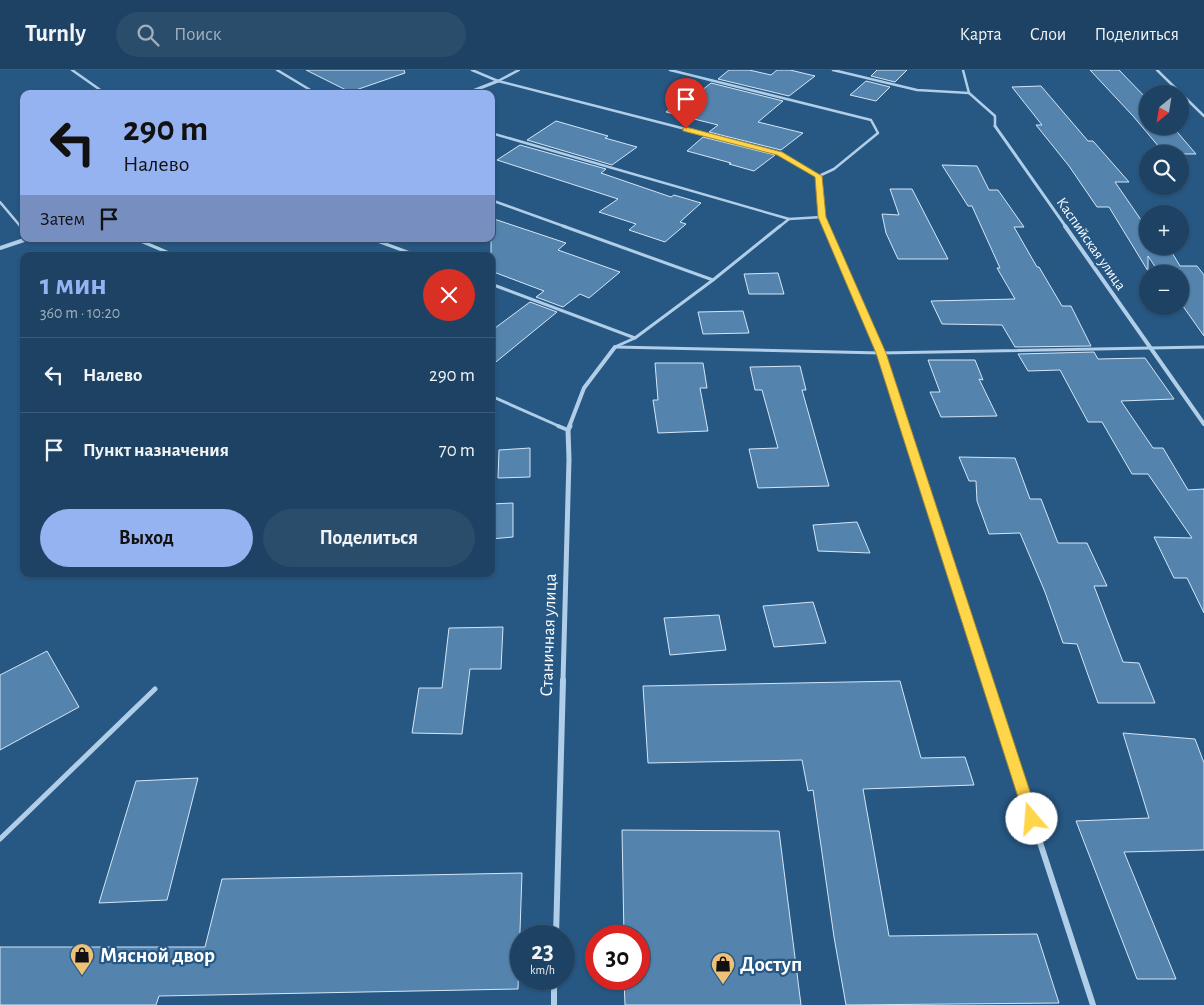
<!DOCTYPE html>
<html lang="ru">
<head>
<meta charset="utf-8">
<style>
	body { margin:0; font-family:"Alegreya Sans",sans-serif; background:#2a4d6c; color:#f1f3f6; height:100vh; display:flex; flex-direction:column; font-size:19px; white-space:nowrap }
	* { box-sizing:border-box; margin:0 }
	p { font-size:16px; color:#a0b0be }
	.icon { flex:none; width:28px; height:28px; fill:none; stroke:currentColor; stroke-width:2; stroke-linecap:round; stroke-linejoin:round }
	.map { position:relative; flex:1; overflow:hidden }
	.panel { position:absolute; left:20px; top:182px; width:475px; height:325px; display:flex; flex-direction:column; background:#1d4263; border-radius:10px; box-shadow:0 1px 4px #0004,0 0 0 1px #3b5b78 }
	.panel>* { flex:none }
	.hud { position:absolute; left:20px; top:20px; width:475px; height:152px; border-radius:10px; box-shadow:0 1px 4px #0004,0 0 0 1px #3b5b78; background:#95b2f1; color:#111; overflow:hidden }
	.needle { width:32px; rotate:210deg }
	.fabs { position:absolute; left:1139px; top:15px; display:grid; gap:10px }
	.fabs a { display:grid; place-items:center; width:50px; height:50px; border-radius:50%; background:#1d4263; box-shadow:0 1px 4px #0004,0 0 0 1px #3b5b78; font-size:25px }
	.speed { position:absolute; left:510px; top:855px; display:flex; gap:10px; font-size:25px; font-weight:700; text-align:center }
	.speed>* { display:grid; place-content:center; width:65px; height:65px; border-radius:50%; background:#1d4263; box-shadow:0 1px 4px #0004,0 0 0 1px #3b5b78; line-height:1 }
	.speed small { font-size:12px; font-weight:400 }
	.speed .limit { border:8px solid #d22; background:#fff; color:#111 }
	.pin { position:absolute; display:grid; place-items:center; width:42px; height:42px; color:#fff; margin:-51px -21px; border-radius:50% 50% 50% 0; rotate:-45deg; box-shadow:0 0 5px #0007 }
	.pin .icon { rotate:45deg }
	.me { position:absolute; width:55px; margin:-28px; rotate:342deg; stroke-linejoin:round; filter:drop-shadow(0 0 4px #0008) }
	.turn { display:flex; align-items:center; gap:18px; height:105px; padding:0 20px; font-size:22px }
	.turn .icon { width:65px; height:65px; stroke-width:2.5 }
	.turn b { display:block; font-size:35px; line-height:42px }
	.then { display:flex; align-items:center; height:48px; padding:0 20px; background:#0003; gap:10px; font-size:19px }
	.round { display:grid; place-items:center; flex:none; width:52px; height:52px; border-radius:26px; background:#2a4d6c }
	.summary { display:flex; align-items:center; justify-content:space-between; height:85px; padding:0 20px }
	h1 { font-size:30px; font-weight:700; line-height:38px; color:#95b2f1 }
	.cta { display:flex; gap:10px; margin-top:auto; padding:10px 20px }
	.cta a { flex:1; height:58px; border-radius:30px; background:#95b2f1; color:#111; font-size:20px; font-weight:700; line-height:58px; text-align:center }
	.cta a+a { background:#2a4d6c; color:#f1f3f6 }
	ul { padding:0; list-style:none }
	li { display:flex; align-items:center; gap:15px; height:75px; padding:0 20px; border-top:1px solid #3b5b78 }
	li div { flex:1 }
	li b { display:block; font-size:19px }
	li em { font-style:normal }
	header { display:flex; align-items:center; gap:30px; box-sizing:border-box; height:70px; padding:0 25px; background:#1d4263; border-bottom:1px solid #3b5b78 }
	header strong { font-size:24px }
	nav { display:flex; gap:28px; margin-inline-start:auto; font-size:18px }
	.search { width:350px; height:45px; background:#2a4d6c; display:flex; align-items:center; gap:12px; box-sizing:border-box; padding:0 18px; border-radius:28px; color:#a0b0be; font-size:19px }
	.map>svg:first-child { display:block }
	.building { fill:#5484ad; stroke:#d4e6f6 }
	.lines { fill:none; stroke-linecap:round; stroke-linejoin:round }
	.lane-far3 { stroke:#b0cee7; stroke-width:2.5 }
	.lane-far2 { stroke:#b0cee7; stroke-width:3 }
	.lane-far1 { stroke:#b0cee7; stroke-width:4 }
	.lane { stroke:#b0cee7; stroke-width:5 }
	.street-far3 { stroke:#b0cee7; stroke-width:3 }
	.street-far2 { stroke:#b0cee7; stroke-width:4 }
	.street-far1 { stroke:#b0cee7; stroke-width:5 }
	.street { stroke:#b0cee7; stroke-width:6 }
	.route { fill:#ffd54a; stroke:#a68a30 }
	.labels { text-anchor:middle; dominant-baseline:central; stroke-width:4.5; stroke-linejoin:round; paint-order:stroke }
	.far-street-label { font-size:15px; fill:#fff; stroke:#275884 }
	.street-label { font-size:18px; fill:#fff; stroke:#275884 }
	.near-poi-label { font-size:21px; font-weight:bold; fill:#fff; stroke:#275884; text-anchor:start }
</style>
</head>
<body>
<header>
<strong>Turnly</strong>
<div class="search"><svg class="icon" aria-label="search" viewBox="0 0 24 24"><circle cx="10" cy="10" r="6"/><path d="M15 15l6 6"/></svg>Поиск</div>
<nav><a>Карта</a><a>Слои</a><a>Поделиться</a></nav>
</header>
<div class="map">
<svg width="1204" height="935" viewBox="0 0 1204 935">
	<rect width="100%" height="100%" fill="#275884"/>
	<g class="building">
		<polygon points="306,0 404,0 405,3 350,22"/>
		<polygon points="729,0 749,0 771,5 777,0 790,0 815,6 789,26 718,9"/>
		<polygon points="877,0 907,0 895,12 871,6"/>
		<polygon points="1090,0 1119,0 1148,30 1148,56 1172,56 1196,84 1165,84 1133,46"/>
		<polygon points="866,11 890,17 876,31 850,25"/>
		<polygon points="711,13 783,31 758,52 803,63 781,80 709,62 718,55 666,42 696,20 701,21"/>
		<polygon points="1041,16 1088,71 1093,71 1129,112 1115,112 1148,160 1148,176 1168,176 1180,196 1197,196 1204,205 1204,266 1180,232 1180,204 1160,204 1148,186 1148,201 1109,137 1097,137 1069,96 1036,55 1042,55 1012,17"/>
		<polygon points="556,51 608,66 605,68 637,77 612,95 527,70"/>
		<polygon points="703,67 775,85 754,101 729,94 731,93 687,81"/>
		<polygon points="520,75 606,99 601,103 671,127 674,125 701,133 680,152 686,154 665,172 629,160 636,154 599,142 618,129 497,90"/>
		<polygon points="942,95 977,96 989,120 998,120 1024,157 1014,157 1037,197 1039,197 1062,236 1071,236 1091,276 1015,277 1002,255 942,254 931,231 1015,229 997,198 1000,198 972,136 968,136"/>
		<polygon points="890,119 912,119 948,189 898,189 886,163 882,144 899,145"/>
		<polygon points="491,148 566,173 558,180 620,202 589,228 580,224 563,237 536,227 544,221 491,201"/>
		<polygon points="778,203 784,224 749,224 744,204"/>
		<polygon points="530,232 557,242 491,296 491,261"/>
		<polygon points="743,241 749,263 703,264 698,242"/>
		<polygon points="1094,282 1098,289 1145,288 1174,329 1121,331 1153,378 1163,378 1188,420 1204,419 1204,543 1187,508 1174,508 1154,467 1192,468 1148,404 1132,404 1102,352 1088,352 1060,300 1028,301 1018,284"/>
		<polygon points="928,290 975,290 983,310 979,309 997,346 941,347 930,322 940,322"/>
		<polygon points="655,293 703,293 707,318 700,318 708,361 658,363 653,330 658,330"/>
		<polygon points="800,296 806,320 802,320 829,416 758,418 749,379 778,378 762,320 755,320 750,297"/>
		<polygon points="530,378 530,407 498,408 499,380"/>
		<polygon points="959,387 1015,388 1030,429 1041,429 1058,473 1087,473 1107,516 1094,516 1123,592 1139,593 1155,633 1098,633 1077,574 1063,573 1045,522 1020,463 989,464 977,431 976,411 969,411"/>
		<polygon points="513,433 513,467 491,469 491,434"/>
		<polygon points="857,452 870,483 818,481 813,455"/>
		<polygon points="813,532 826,573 774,577 763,536"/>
		<polygon points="719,545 726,580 670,585 664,548"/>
		<polygon points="503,557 501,599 470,599 462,664 412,663 419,618 442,618 449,558"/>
		<polygon points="47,581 79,637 0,680 0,605"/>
		<polygon points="900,611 921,688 965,687 974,715 863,719 889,866 1037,864 1059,933 846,935 834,867 813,720 808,721 802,690 648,693 643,616"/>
		<polygon points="1123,663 1195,669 1204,693 1204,780 1124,782 1176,909 1137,909 1076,751 1149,748"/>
		<polygon points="198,708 167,830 99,833 136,711"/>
		<polygon points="622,760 779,761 801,935 625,935 624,909 639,909 639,866 624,866"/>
		<polygon points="522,803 518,919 159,926 156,935 0,935 0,877 205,877 222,809"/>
	</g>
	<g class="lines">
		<g class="lane-far3">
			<polyline points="72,0 106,24"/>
			<polyline points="277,0 317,24"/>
			<polyline points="472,0 498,11 779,83 819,106 834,99 878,63 871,50 670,0"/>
			<polyline points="833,0 917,20 969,23"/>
			<polyline points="963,0 969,23 995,46 995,56"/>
			<polyline points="1157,0 1204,46"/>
			<polyline points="498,11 519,0"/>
			<polyline points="491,63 789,149"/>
			<polyline points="491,130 566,157"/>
			<polyline points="0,132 21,157"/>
			<polyline points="779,157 789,149 822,147"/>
		</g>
		<g class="lane-far2">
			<polyline points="20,156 24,161"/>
			<polyline points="563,156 713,210"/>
			<polyline points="136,169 176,186"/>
			<polyline points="372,169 418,186"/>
			<polyline points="491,214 635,268"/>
			<polyline points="617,276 635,268 713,210 780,156"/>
			<polyline points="615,277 881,283 1204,277"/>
			<polyline points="491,326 561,357"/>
		</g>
		<polyline class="lane-far1" points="558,356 568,360"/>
		<polyline class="lane" points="0,769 155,619"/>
		<g class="street-far3">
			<polyline points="465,24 498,11"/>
			<polyline points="995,56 1066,157"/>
			<polyline points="819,106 822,147 826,157"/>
		</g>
		<g class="street-far2">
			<polyline points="826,156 881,283 905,357"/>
			<polyline points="1065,156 1204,354"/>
			<polyline points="0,178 27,169"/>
			<polyline points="569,357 584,318 615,277"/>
		</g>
		<g class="street-far1">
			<polyline points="905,356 988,611"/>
			<polyline points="563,611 569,389 568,360 570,356"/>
		</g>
		<g class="street">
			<polyline points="987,610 1093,935"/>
			<polyline points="556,866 563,610"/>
			<polyline points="554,909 554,935"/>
		</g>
	</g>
	<polygon class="route" points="686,57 782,82 822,106 826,147 886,283 1039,749 1037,754 1032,755 1027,754 1025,749 876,283 818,147 815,107 777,85 683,61 683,58"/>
	<defs>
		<g id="shop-pin" transform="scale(1.25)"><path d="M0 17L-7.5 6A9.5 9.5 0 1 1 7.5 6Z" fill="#efc176" stroke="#275884"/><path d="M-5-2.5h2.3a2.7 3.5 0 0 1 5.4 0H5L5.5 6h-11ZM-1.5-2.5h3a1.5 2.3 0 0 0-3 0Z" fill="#111"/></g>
	</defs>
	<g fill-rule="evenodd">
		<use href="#shop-pin" x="82" y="885"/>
		<use href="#shop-pin" x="723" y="894"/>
	</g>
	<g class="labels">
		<g class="far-street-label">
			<text transform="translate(1091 174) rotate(55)">Каспийская улица</text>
		</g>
		<g class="street-label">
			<text transform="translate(549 565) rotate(-88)">Станичная улица</text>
		</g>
		<g class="near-poi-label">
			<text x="100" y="885">Мясной двор</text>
			<text x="740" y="894">Доступ</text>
		</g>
	</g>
</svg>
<div class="fabs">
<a><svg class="needle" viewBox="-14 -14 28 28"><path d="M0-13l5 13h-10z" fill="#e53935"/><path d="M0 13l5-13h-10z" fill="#a0b0be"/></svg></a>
<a><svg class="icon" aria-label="search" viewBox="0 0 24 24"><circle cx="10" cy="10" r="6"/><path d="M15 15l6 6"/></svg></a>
<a>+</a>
<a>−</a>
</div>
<div class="speed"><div>23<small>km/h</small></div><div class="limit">30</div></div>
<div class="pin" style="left:686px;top:59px;background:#d93025"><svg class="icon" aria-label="arrive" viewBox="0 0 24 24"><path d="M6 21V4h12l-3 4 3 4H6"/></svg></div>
<svg class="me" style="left:1032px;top:749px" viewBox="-20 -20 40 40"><circle r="19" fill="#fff"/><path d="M0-13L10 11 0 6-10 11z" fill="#ffd54a"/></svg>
<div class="hud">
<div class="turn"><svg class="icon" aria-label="left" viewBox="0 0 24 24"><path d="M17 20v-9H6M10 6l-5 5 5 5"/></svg><div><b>290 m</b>Налево</div></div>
<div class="then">Затем<svg class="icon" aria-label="arrive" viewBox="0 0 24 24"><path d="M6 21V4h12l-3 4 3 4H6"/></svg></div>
</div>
<section class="panel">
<div class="summary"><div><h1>1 мин</h1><p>360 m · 10:20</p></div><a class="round" style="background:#d93025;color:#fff"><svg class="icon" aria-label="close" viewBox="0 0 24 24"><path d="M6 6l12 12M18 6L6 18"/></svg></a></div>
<ul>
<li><svg class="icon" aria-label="left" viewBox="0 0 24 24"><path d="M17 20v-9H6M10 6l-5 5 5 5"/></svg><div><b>Налево</b></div><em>290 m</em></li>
<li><svg class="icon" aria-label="arrive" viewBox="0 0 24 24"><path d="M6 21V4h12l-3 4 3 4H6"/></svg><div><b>Пункт назначения</b></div><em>70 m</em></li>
</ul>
<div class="cta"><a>Выход</a><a>Поделиться</a></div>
</section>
</div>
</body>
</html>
